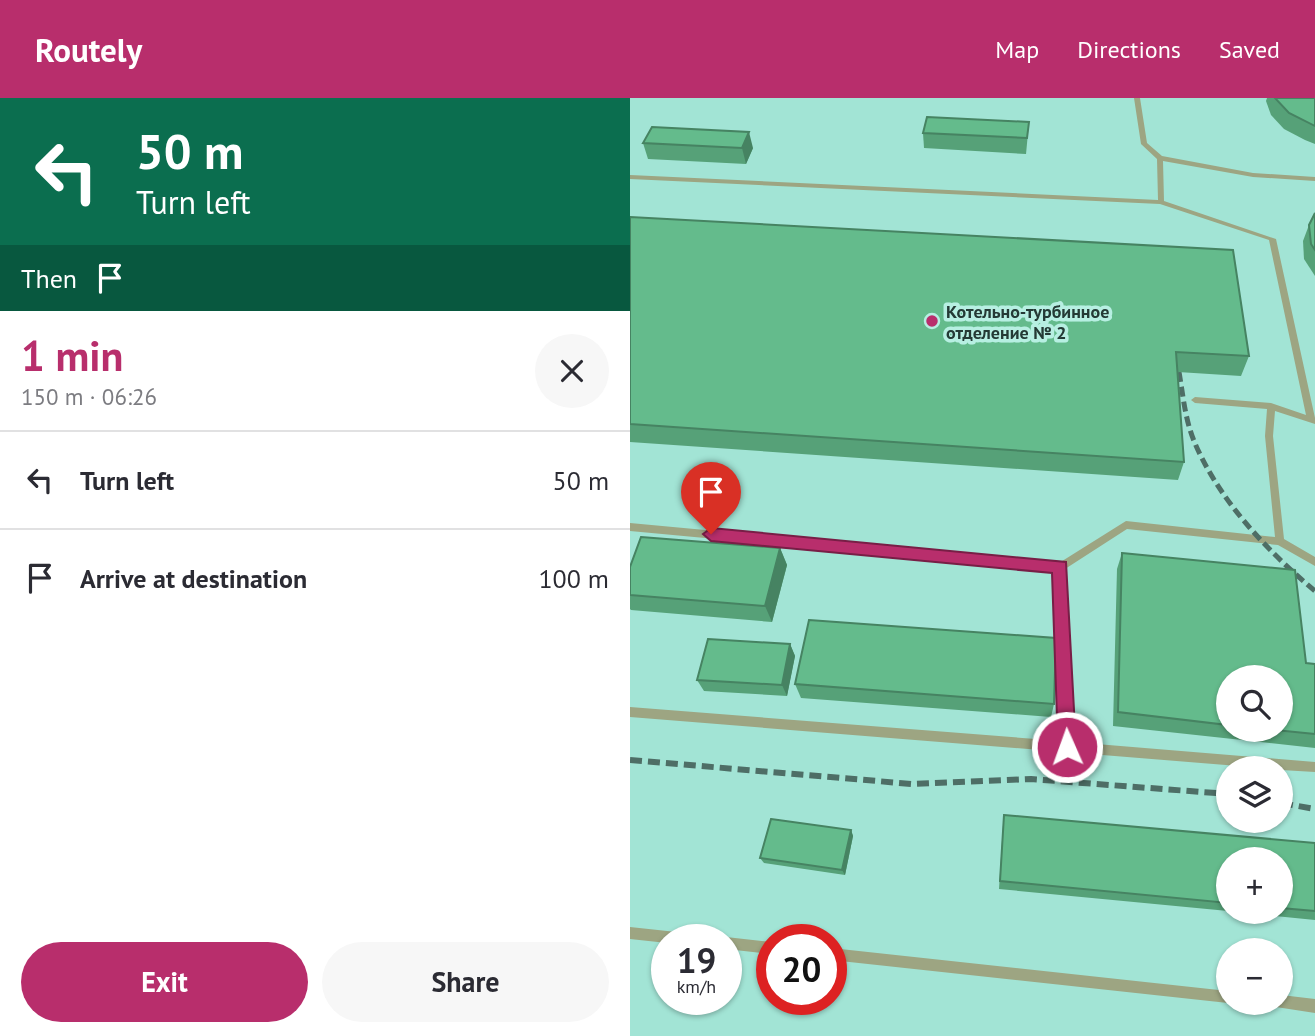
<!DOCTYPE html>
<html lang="en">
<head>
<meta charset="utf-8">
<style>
	body { margin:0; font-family:"PT Sans",sans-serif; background:#f7f7f7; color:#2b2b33; height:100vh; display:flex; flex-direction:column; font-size:26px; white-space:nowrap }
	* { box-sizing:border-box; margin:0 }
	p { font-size:23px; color:#7c7c81 }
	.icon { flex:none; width:38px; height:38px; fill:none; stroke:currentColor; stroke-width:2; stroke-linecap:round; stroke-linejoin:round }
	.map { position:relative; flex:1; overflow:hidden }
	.side { display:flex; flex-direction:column; background:#fff; width:630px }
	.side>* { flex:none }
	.banner { background:#0b6e4f; color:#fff; overflow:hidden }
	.controls { position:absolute; left:586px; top:567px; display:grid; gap:14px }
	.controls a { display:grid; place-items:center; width:77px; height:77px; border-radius:50%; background:#fff; box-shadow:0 2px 5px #0004; font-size:35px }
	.speed { position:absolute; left:21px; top:826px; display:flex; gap:14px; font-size:35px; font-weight:700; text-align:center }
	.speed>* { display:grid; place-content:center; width:91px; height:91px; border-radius:50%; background:#fff; box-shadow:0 2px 5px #0004; line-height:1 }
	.speed small { font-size:18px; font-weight:400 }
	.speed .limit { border:10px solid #d22; background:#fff; color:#111 }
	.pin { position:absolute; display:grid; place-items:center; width:60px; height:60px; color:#fff; margin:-72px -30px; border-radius:50% 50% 50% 0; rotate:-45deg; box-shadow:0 0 7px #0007 }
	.pin .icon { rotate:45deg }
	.me { position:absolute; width:77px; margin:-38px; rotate:358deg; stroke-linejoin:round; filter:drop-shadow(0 0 5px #0008) }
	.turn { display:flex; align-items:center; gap:24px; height:147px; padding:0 21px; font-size:32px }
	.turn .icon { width:91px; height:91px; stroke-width:2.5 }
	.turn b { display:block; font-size:49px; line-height:60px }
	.then { display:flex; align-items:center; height:66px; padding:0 21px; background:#0003; gap:14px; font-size:26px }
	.round { display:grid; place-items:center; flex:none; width:74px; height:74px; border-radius:37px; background:#f7f7f7 }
	.summary { display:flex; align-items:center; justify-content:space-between; height:119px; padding:0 21px }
	h1 { font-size:42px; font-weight:600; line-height:52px; color:#b82e6c }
	.button { display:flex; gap:14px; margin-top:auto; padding:14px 21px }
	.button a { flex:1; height:80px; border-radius:42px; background:#b82e6c; color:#fff; font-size:28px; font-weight:600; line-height:80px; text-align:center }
	.button a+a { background:#f7f7f7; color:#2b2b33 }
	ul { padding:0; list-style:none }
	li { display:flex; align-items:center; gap:21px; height:98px; padding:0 21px; border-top:2px solid #e1e1e2 }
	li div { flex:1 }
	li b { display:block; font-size:26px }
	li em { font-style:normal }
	header { display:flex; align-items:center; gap:42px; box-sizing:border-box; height:98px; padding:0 35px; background:#b82e6c; color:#fff }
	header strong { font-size:33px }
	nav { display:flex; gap:38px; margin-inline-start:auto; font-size:24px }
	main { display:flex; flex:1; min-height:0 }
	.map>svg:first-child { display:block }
	.built { fill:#a2e4d5; fill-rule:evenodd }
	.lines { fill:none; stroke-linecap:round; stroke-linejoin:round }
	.service { fill:#9da582; fill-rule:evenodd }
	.rail-far1 { stroke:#4e6e66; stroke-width:5; stroke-dasharray:10 5; stroke-linecap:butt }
	.rail { stroke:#4e6e66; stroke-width:6; stroke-dasharray:12 6; stroke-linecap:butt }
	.wall { fill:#56a178; fill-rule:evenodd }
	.shaded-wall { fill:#468362 }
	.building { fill:#64bb8c; stroke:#468362; stroke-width:2 }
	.route { fill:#b82e6c; stroke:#781e46; stroke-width:2 }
	.poi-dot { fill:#b82e6c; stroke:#b7efe2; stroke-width:2.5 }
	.labels { text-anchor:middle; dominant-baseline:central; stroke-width:7; stroke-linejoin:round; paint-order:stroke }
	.poi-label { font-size:18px; font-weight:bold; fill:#243a35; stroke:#b7efe2; text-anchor:start }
</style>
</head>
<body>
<header>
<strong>Routely</strong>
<nav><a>Map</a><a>Directions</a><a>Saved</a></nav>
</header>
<main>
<section class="side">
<div class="banner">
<div class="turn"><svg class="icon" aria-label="left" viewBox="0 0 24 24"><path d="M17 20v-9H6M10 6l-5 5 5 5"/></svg><div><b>50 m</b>Turn left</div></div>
<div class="then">Then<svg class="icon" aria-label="arrive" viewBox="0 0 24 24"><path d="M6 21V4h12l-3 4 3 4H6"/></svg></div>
</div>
<div class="summary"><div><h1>1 min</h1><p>150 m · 06:26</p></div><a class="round"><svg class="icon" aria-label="close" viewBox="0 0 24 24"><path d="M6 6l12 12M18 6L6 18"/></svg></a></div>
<ul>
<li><svg class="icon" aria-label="left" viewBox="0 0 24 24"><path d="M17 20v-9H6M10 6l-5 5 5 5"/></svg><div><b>Turn left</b></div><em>50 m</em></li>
<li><svg class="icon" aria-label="arrive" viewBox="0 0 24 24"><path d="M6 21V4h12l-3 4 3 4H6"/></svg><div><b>Arrive at destination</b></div><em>100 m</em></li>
</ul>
<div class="button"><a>Exit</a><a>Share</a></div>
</section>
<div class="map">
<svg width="685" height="938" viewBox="0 0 685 938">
	<rect width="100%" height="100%" fill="#b7efe2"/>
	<path class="built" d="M0,0h685v938h-685zM598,579h53v53h-53zM598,670h53v53h-53zM598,761h53v53h-53zM37,842h59v59h-59zM142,842h59v59h-59zM598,852h53v53h-53z"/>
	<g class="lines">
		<g class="service">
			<polygon points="504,0 510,0 517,45 532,58 623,75 685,79 685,83 623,79 533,63 534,103 646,141 685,320 685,326 645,313 643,338 654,441 685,459 685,468 648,447 497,431 435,471 442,644 685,664 685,674 651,672 651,670 633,670 0,619 0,609 431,643 425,473 0,433 0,425 429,465 496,423 645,439 635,338 637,311 565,305 561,302 565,299 641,305 676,317 639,142 530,106 0,81 0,77 528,102 527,61 511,46"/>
			<polygon points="0,829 65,836 69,838 71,842 37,842 37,845 0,841"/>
			<polygon points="96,839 142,844 142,856 96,851 96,842 91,842"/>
			<polygon points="201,850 598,893 598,905 600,905 598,905 201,862"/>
			<polygon points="651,897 685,901 685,915 646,909 645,905 651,905"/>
		</g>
		<path class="rail-far1" d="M549,274c4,23 6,47 15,69 24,58 73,110 121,150"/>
		<g class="rail">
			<polyline points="0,662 282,686 401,681 598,696"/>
			<polyline points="651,705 685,711"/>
		</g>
	</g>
	<g class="wall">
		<polygon points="637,0 685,0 685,46 675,42 654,31 641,17 636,3"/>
		<polygon points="399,24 396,56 294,50 293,35"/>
		<polygon points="13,45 123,50 116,66 18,61"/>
		<polygon points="685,115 685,178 674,161 673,143 679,127"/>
		<polygon points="0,119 619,258 611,278 548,274 554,364 548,382 0,344"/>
		<polygon points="150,450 157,467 142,524 1,512 0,511 0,469"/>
		<path d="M492,455l184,110 9,1v84l-202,-22 4,-157zM598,579l53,53h-53z"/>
		<polygon points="160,546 165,558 157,598 74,593 67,582"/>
		<polygon points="165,586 424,606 421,619 171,600"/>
		<polygon points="373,727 685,745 685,822 603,814 651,814 651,761 598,761 598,813 369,791"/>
		<polygon points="221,732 223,738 215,777 134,765 130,760"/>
	</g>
	<g class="shaded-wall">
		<polygon points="119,34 123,50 116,66 112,50"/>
		<polygon points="150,450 157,467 142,524 135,508"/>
		<polygon points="160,546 165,558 157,598 152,587"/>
		<polygon points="221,732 223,738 215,777 212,772"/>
	</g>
	<g class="building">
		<polygon points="645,0 685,0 685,28 659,15"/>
		<polygon points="297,19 399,24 397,40 293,35"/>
		<polygon points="22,29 119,34 112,50 13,45"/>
		<polygon points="685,115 685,152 681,146 679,127"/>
		<polygon points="0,119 603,152 619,258 546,254 554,364 0,326"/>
		<polygon points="11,439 150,450 135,508 0,497 0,469"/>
		<polygon points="492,455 665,472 676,565 685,566 685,636 645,632 651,632 651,579 598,579 598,627 488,614"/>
		<polygon points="179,522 426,540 424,606 165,586"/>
		<polygon points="78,541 160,546 152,587 67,582"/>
		<polygon points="374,717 685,745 685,813 651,810 651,761 598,761 598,805 370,783"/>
		<polygon points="141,721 221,732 212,772 130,760"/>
	</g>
	<polygon class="route" points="81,430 436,464 446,649 443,655 437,658 431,655 428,649 422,475 81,443 73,436"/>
	<circle class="poi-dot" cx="302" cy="223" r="7"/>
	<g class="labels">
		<g class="poi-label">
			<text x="316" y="213">Котельно-турбинное<tspan x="316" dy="21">отделение № 2</tspan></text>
		</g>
	</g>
</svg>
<div class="controls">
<a><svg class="icon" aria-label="search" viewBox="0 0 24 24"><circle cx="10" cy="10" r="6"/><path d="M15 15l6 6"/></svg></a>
<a><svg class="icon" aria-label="layers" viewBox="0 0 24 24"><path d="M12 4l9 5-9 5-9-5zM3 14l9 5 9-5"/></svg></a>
<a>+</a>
<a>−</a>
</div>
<div class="speed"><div>19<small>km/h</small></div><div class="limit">20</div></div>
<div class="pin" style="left:81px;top:436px;background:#d93025"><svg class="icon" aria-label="arrive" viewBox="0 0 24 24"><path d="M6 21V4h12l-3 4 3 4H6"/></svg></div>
<svg class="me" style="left:437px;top:649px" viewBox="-20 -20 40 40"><circle r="17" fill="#b82e6c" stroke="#fff" stroke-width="3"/><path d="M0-11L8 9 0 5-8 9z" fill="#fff"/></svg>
</div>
</main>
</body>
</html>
